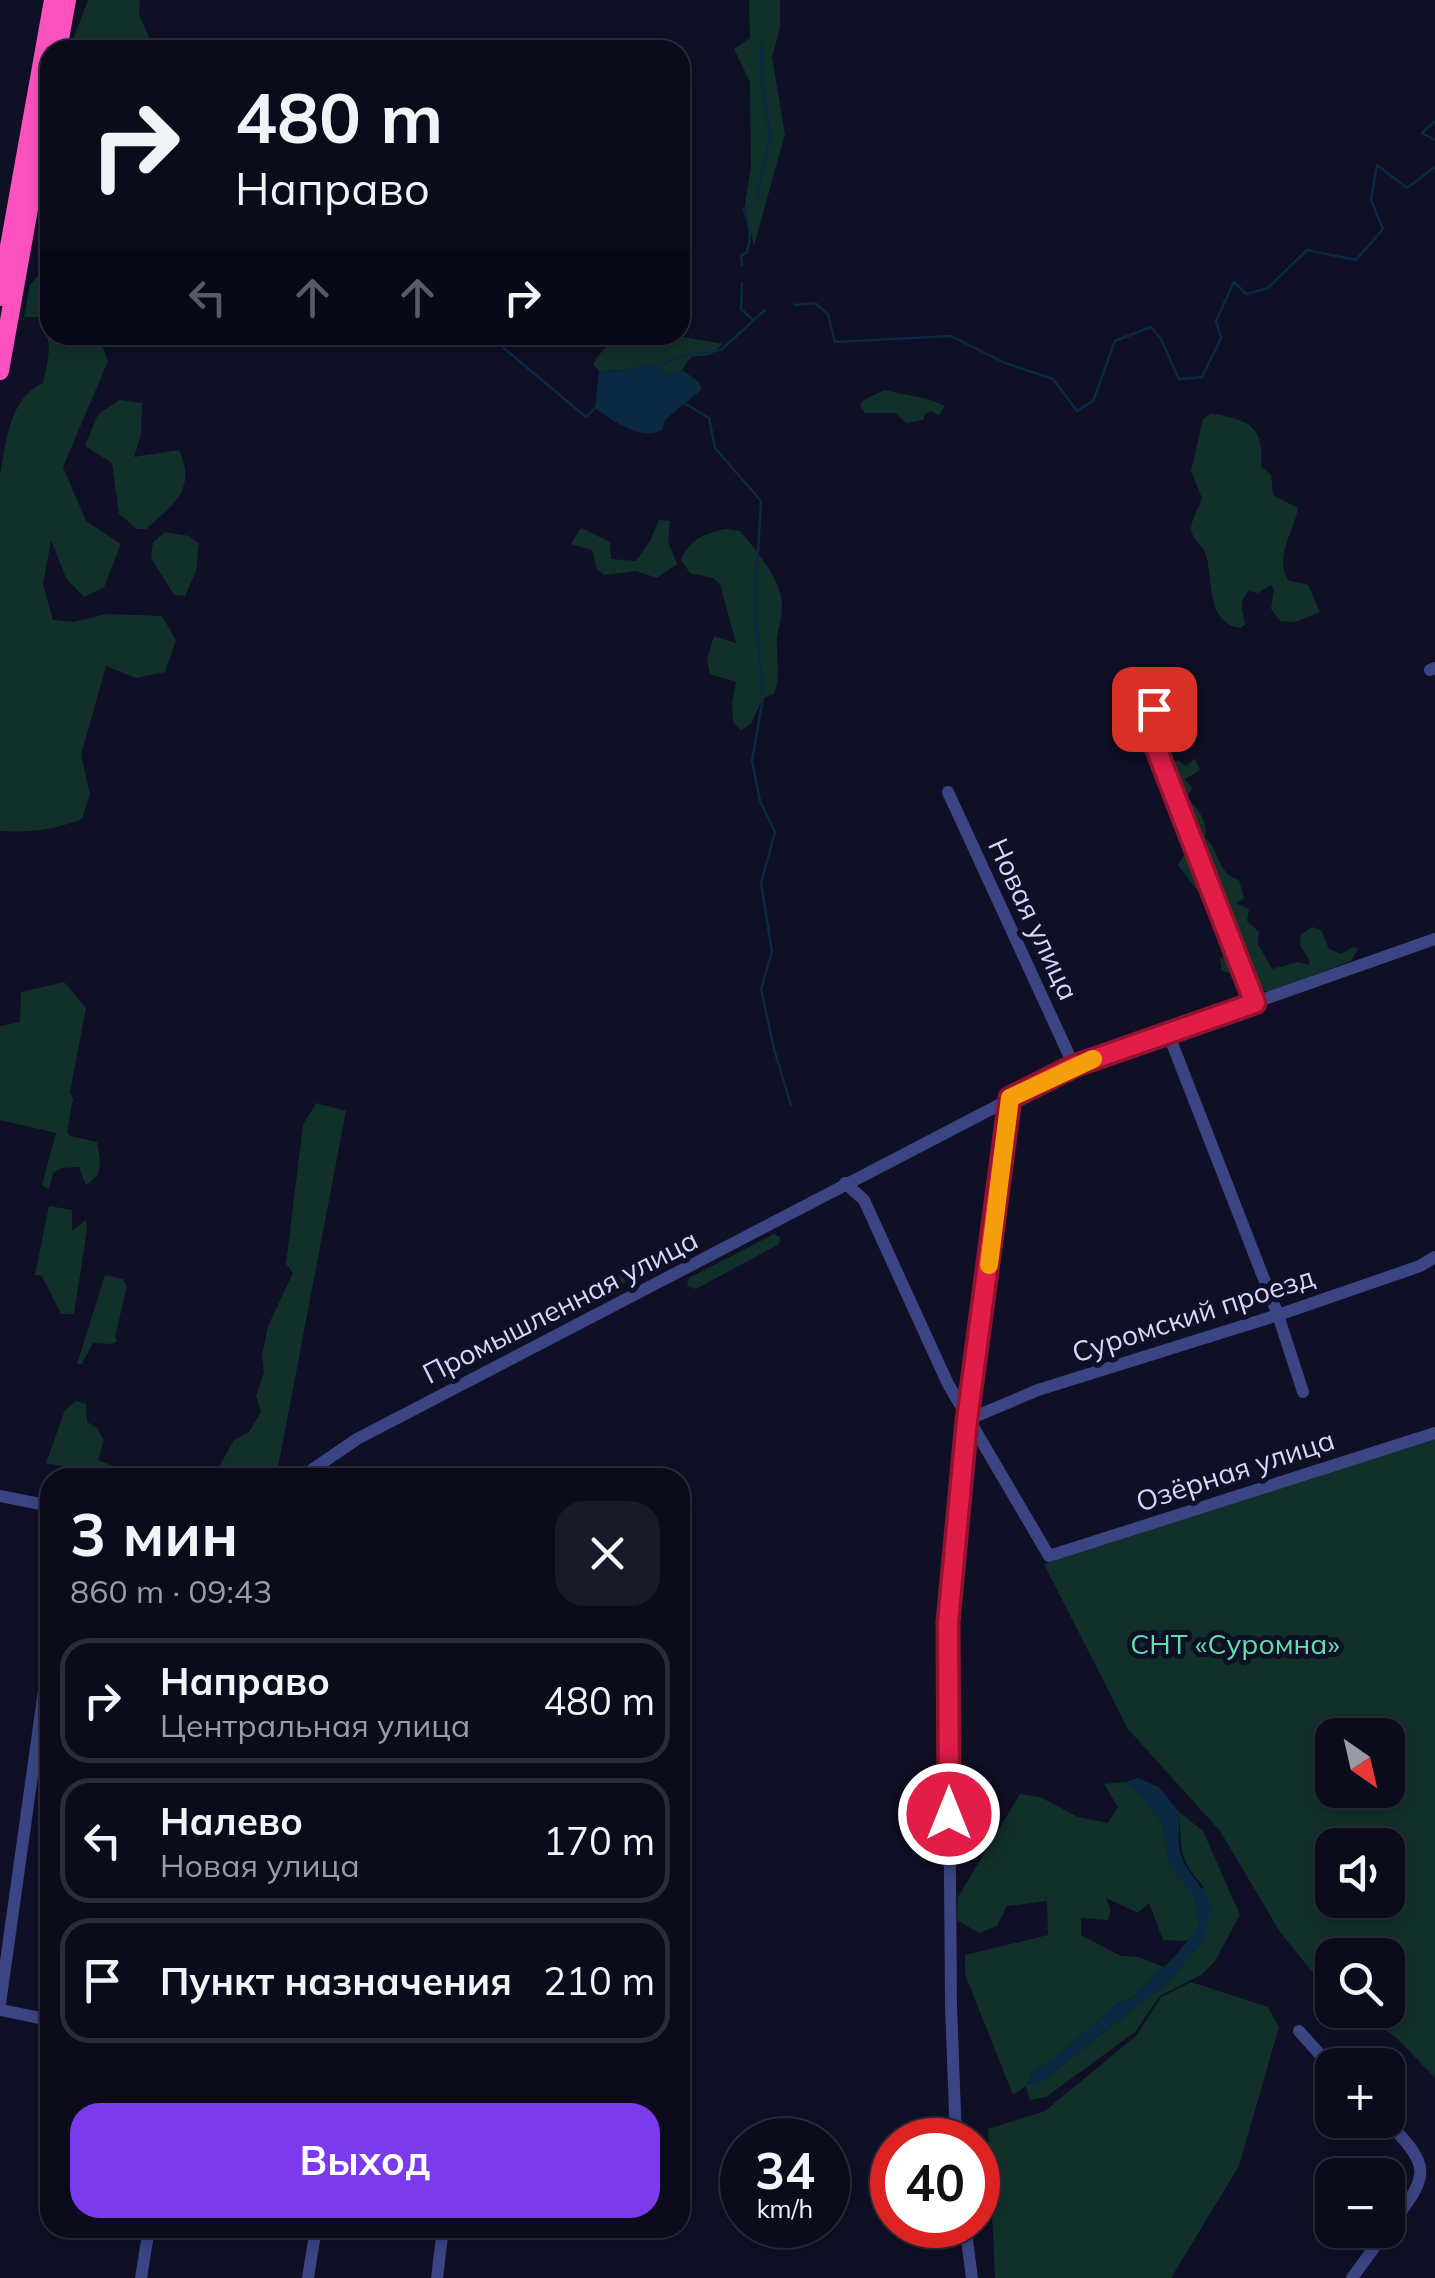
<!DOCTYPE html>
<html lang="ru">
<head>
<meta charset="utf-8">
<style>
	body { margin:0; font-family:Mulish,sans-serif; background:#191929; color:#f1f3f6; height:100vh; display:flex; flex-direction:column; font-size:38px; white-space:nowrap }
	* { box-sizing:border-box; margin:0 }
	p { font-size:32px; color:#9a9ba3 }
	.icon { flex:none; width:55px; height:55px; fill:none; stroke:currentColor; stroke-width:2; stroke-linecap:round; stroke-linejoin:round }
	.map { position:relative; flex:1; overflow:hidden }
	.details { position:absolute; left:40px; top:1468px; width:650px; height:770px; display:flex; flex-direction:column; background:#0b0b1c; border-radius:30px; box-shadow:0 5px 15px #0003,0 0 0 2px #2b2b3b }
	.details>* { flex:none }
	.hud { position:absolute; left:40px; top:40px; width:650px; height:305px; border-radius:30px; box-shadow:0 5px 15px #0003,0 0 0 2px #2b2b3b; background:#0b0b1c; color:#f1f3f6; overflow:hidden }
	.needle { width:65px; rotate:146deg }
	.buttons { position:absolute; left:1315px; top:1718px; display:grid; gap:20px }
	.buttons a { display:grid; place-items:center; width:90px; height:90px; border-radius:20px; background:#0b0b1c; box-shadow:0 5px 15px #0003,0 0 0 2px #2b2b3b; font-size:50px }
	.speed { position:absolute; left:720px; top:2118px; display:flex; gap:20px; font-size:50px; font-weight:700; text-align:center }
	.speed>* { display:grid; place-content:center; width:130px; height:130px; border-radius:50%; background:#0b0b1c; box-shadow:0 5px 15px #0003,0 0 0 2px #2b2b3b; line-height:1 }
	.speed small { font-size:25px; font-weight:400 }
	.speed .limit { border:15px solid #d22; background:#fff; color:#111 }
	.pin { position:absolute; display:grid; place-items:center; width:85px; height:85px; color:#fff; margin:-42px; border-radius:20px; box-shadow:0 5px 15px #0006 }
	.me { position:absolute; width:110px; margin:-55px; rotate:0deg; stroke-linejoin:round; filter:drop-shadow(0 0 8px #0008) }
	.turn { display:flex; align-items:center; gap:35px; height:210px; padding:0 30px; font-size:45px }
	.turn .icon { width:130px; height:130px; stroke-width:2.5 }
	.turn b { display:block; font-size:70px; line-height:85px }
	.lanes { display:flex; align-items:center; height:95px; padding:0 30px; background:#0003; justify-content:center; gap:50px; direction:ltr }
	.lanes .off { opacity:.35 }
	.round { display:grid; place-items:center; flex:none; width:105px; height:105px; border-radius:30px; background:#191929 }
	.head { display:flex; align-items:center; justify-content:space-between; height:170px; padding:0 30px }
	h1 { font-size:60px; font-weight:700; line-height:75px }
	.cta { display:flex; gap:20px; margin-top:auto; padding:20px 30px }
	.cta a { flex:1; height:115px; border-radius:30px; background:#7c3aed; color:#fff; font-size:40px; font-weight:700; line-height:115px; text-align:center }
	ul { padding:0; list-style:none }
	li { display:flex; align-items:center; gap:30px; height:125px; margin:0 20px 15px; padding:0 10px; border:5px solid #2b2b3b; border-radius:30px }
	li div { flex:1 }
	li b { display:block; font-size:38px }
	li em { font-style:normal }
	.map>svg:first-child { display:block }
	.green { fill:#12302a; fill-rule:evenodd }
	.water { fill:#0b2943 }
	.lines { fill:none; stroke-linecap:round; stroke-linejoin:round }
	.stream { stroke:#0b2943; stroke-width:2.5 }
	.minor { stroke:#3b4584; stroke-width:12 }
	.highway { stroke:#fc52c0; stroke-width:18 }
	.route-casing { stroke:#92132f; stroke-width:25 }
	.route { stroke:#e11d48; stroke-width:18 }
	.slow { stroke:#f59e0b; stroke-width:18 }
	.labels { text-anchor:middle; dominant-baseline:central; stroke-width:10; stroke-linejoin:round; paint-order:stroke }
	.street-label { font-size:28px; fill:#d5d7fe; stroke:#0f0f26 }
	.park-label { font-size:28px; fill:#61deaa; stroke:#0f0f26 }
</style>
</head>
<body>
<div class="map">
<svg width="1435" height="2278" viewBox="0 0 1435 2278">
	<rect width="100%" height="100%" fill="#0f0f26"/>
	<g class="green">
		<polygon points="88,0 140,0 139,15 155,50 69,50"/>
		<polygon points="749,0 780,0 780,28 772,57 785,134 754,246 745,204 751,167 750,82 734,49 750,38"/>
		<path d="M37,254h13v81h48l10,26 -45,106 23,54 35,23 -17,43 -20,10 -18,-19 -15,-38 -8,44 10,36 21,2 32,-8 56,2 14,24 -11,32 -29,6 -30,-12 -25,89 9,39 -8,25c-29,11 -52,14 -82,12v-356c6,-32 9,-77 43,-92 6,-26 10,-41 -3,-66h-16l6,-32 14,-17z"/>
		<path d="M683,337l40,7 -13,11 -19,2 -9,13 -14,6 -14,-12 -28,6 -27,1 -6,-7c26,-44 46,-13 75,-19 2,-1 13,-7 15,-8z"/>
		<path d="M885,390c21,6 42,6 60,16l-6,9 -8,-4 -6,3 -2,6 -17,3 -10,-10h-31l-5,-8 3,-5z"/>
		<path d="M120,400l22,3 -1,31 -7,23 45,-7c18,39 -6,55 -33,79h-9l-18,-15 -7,-51 -27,-17 13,-32z"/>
		<path d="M1211,413c38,8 53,11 50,53l10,9 2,20 25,13c-4,24 -24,48 -10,72l20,5 12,27 -25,10 -15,-1 -9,-12 3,-20 -3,-4 -13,8 -9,-2c-11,10 -7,19 -4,33l-4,4c-35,-3 -28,-51 -35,-73 -3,-10 -15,-16 -15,-27 1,-10 8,-21 11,-30l-11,-27 12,-52z"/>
		<polygon points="659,520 670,521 668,542 677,564 657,578 636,571 604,575 597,569 592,550 571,544 581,528 610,542 611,559 636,561 650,541"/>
		<path d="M725,529l15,2c16,19 43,50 42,76 0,11 -4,21 -5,32 -1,19 4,37 -3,55l-11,4 -12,26 -10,6 -8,-7 -1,-20 4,-21 -26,-8 -3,-15 7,-23 22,7 -16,-59 -7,-6 -23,-5 -9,-13c10,-22 21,-25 44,-31z"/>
		<polygon points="165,532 189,536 199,543 196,571 185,596 174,595 151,558 153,542"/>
		<path d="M1195,759l5,11 -15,9 7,9 -5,9c10,11 22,25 18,40 16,15 11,36 34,43l5,18 -8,6 13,5 -2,12 12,11 -1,12 14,25 26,-7 11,3 1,-4 -9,-14 -1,-12 12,-8 9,3 8,19 12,5 12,-7 5,2 -7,12 -81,31 -14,-3 -3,-17 -18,-35 -72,-177 16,1 7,5z"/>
		<polygon points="1184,837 1242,983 1234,974 1222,971 1220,959 1228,952 1216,927 1214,913 1178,865 1186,851 1182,842"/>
		<path d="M64,982l22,26 -16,84 3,7 -6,33 3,4 27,6c3,19 8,32 -11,43l-7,-18 -17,1 -9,5 -4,16 -7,-4 14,-52 -56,-13v-94l20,-4 1,-30z"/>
		<polygon points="316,1103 346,1111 278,1467 264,1477 183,1477 214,1476 234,1440 249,1432 261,1412 256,1395 264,1373 262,1355 268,1326 293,1273 286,1264 303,1125"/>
		<polygon points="49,1206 72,1210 72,1231 86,1220 87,1230 74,1314 61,1314 42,1276 35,1275"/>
		<polygon points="774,1234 780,1237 779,1244 696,1289 687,1286 689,1278"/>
		<polygon points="656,1251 669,1255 658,1265 555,1320 548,1314 552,1308"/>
		<polygon points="105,1275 123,1279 127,1286 115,1337 117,1341 112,1344 93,1343 82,1364 77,1364"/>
		<path d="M76,1401l10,3 1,18 10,6 7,12 -6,20 35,14c16,-7 22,-11 35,3h-85l-11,-9 -26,-5 19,-53z"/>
		<path d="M1435,1438v640l-39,-41 -42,-27h34v-55h-56v41l-2,-2 -50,-62 -60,-101 -92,-102 -84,-165zM1332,1735h56v55h-56zM1332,1845h56v55h-56z"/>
		<path d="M1125,1782l16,13 21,28 8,45 23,24 7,34 -13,15 -24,-1 -14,-37 -11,10 -32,-15 5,12 -3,10 -27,-2v17l40,21 18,1 25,10 -32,31 -14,5 -58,51 -28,19 -5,12h10l131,-103 34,-40 1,-56c-26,-29 -21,-38 -24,-74l24,19 37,84 -25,46 -14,14 -41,21 -25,36 -89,65 -16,3 -4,-14 -13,9 -48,-121v-19l83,-20 -1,-34 -40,5 -10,20 -18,7 -22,-13 1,-23 62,-103 20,3 38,20 30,6 10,-16 -14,-23z"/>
		<polygon points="1191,1982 1268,2007 1279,2027 1239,2166 1171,2278 995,2278 988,2129 1045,2111 1136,2036 1161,1997"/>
	</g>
	<g class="water">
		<path d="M654,364l14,12 14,-6 17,12 3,7 -36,30 -4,11c-22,11 -49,-9 -67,-22l4,-37 27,-1z"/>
		<path d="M1138,1778l21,9 20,25c1,11 -1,23 0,34 2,22 24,39 33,59l-10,37 -34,40 -131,103h-10l5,-12 28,-19 58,-51 14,-5 44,-43 23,-29 -6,-34 -23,-24 -8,-45 -21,-28 -16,-13z"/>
	</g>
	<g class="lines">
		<g class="stream">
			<polyline points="1435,121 1422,133 1435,140"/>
			<path d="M742,265l-1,-9 6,-4c5,-16 3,-27 -3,-43l12,-7 14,-64 -9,-64 1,-35"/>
			<polyline points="742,283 741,309 753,320"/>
			<polyline points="795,305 815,303 828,314 835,342 951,336 1005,363 1053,379 1077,411 1093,401 1115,341 1151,327 1161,339 1179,379 1202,377 1221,338 1216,321 1234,282 1246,294 1268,288 1307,250 1356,260 1383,229 1371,200 1377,165 1407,188 1435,167"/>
			<polyline points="488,335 586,417 595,408"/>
			<polyline points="656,369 675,358 721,350 765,310"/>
			<polyline points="684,403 709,418 715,448 761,501 755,604 763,698 752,761 760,801 775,832 761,883 772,952 761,989 774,1049 791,1105"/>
		</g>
		<g class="minor">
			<polyline points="1430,670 1435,668"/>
			<polyline points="1154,709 1146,723 1255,1003"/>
			<polyline points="948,792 1074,1066"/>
			<polyline points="1168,1033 1278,1315 1303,1392"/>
			<polyline points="845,1183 864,1200 948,1384 1049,1556 1435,1433"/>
			<polyline points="967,1420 1038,1390 1278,1315 1420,1266 1435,1257"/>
			<polyline points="300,1478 357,1439 1074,1066 1435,939"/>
			<polyline points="0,1496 50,1506"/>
			<polyline points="0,2004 50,1648"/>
			<polyline points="0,2010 50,2020"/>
			<polyline points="1299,2031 1332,2068"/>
			<path d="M1386,2120c49,51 42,54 2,110"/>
			<polyline points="956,2140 951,2005 948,1622 967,1420 1010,1099"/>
			<polyline points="965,2225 972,2278"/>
			<polyline points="141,2278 149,2228"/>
			<polyline points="308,2278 316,2228"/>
			<polyline points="437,2278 443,2228"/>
			<polyline points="1352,2278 1387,2230"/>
		</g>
		<g class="highway">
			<polyline points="58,50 67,0"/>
			<polyline points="0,297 53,0"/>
			<polyline points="0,371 50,92"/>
		</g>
	</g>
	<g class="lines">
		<g class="route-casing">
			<polyline id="route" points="949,1814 948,1622 967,1420 1010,1098 1074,1066 1255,1003 1146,722 1154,709"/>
		</g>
		<use href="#route" class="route"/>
		<polyline class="slow" points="989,1265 1010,1098 1093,1059"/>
	</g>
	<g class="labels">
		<g class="street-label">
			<text transform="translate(1034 919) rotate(65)">Новая улица</text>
			<text transform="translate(560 1306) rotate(-27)">Промышленная улица</text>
			<text transform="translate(1193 1314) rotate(-18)">Суромский проезд</text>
			<text transform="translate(1235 1470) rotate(-18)">Озёрная улица</text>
		</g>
		<g class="park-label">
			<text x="1235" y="1643">СНТ «Суромна»</text>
		</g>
	</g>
</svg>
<div class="buttons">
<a><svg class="needle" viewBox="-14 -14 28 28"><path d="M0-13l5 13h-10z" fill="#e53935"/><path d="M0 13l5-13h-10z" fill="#9a9ba3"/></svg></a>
<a><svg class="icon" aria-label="sound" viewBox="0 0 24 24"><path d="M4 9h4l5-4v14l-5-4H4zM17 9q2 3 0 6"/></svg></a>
<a><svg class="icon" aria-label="search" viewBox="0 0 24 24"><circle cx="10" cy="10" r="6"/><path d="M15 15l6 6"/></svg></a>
<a>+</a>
<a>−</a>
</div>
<div class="speed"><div>34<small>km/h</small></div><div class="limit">40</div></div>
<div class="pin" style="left:1154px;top:709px;background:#d93025"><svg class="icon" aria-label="arrive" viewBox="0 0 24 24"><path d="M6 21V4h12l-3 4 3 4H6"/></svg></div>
<svg class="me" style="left:949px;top:1814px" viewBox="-20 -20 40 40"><circle r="17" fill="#e11d48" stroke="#fff" stroke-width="3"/><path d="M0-11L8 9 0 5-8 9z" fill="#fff"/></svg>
<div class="hud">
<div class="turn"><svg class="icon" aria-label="right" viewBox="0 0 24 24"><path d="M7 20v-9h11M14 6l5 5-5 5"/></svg><div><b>480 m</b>Направо</div></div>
<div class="lanes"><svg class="icon off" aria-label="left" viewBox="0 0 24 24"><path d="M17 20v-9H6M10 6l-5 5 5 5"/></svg><svg class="icon off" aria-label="ahead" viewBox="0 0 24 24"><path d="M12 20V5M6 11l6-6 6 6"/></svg><svg class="icon off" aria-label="ahead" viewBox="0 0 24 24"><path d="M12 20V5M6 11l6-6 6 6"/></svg><svg class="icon" aria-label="right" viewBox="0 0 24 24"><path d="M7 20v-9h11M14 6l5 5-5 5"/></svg></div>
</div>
<section class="details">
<div class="head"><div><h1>3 мин</h1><p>860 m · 09:43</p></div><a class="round"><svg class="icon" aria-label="close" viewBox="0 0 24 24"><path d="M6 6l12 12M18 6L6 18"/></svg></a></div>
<ul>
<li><svg class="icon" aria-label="right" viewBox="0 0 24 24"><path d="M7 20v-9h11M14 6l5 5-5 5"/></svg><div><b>Направо</b><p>Центральная улица</p></div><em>480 m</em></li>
<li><svg class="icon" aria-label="left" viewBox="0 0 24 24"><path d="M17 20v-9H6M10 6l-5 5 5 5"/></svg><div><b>Налево</b><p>Новая улица</p></div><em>170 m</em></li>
<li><svg class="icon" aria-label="arrive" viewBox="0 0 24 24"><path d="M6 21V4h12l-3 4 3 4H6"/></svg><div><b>Пункт назначения</b></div><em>210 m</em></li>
</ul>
<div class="cta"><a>Выход</a></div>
</section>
</div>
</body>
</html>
